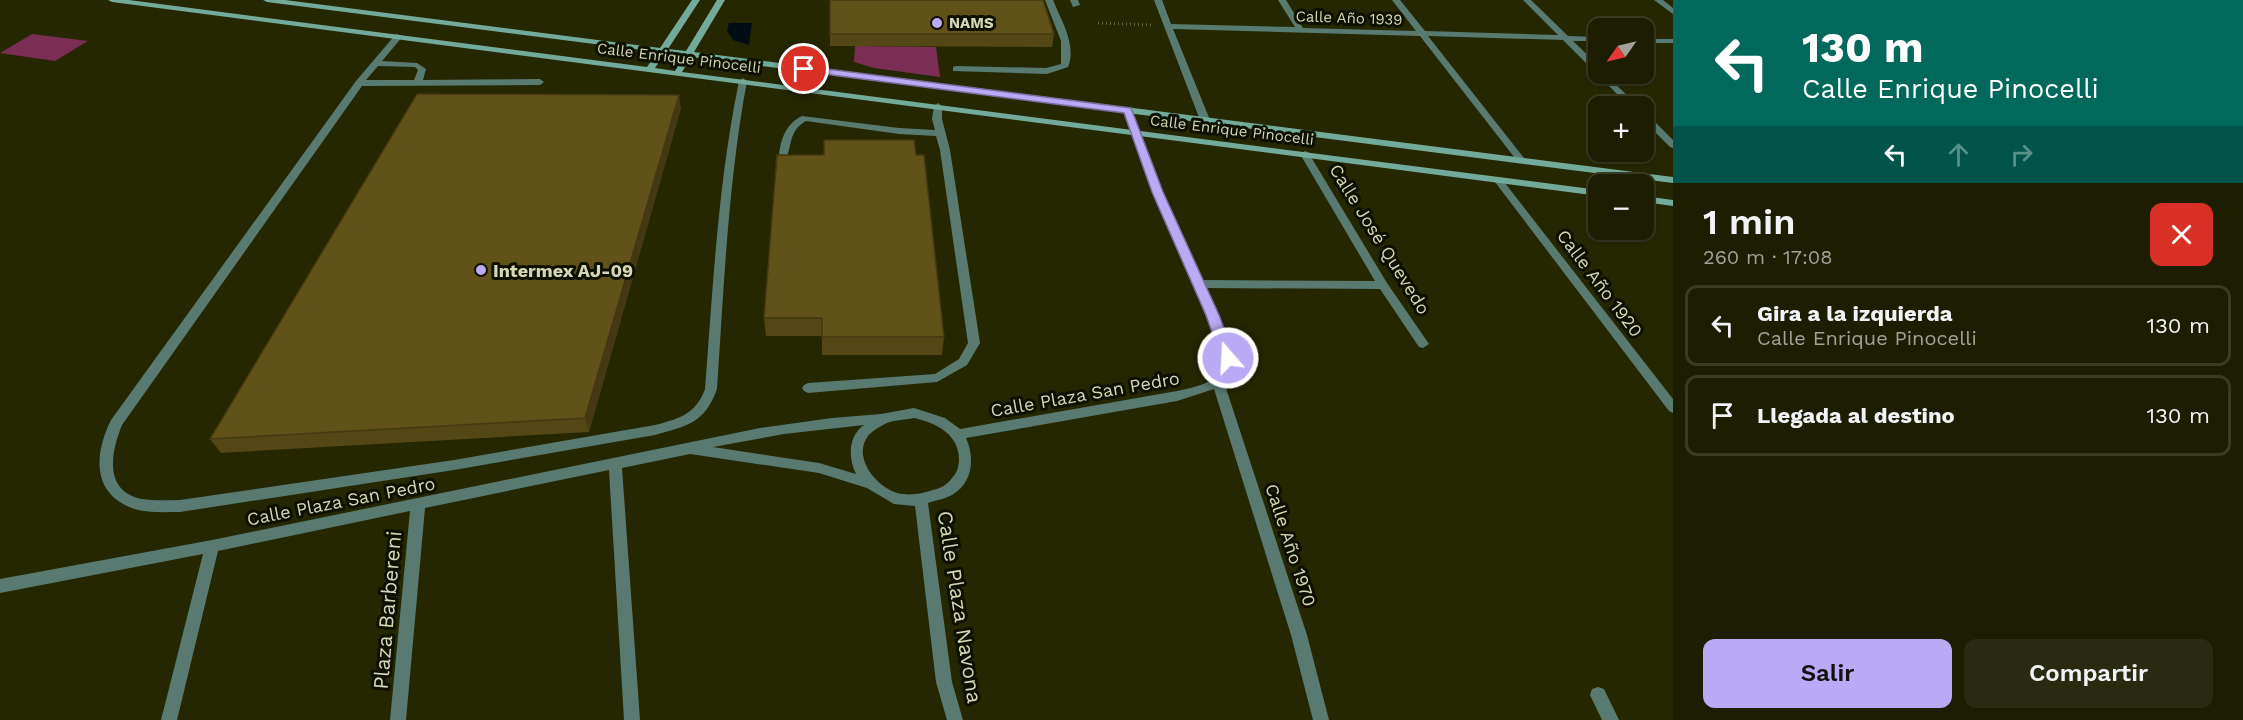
<!DOCTYPE html>
<html lang="es">
<head>
<meta charset="utf-8">
<style>
	body { margin:0; font-family:"Work Sans",sans-serif; background:#292a10; color:#f1f3f6; height:100vh; display:flex; flex-direction:column; font-size:22px; white-space:nowrap }
	* { box-sizing:border-box; margin:0 }
	p { font-size:20px; color:#a0a299 }
	.icon { flex:none; width:33px; height:33px; fill:none; stroke:currentColor; stroke-width:2; stroke-linecap:round; stroke-linejoin:round }
	.map { position:relative; flex:1; overflow:hidden }
	.panel { display:flex; flex-direction:column; background:#1c1d01; width:570px }
	.panel>* { flex:none }
	.guide { background:#00695c; color:#fff; overflow:hidden }
	.needle { width:39px; rotate:236deg }
	.controls { position:absolute; left:1588px; top:18px; display:grid; gap:12px }
	.controls a { display:grid; place-items:center; width:66px; height:66px; border-radius:12px; background:#1c1d01; box-shadow:0 2px 4px #0004,0 0 0 2px #3a3b23; font-size:30px }
	.pin { position:absolute; display:grid; place-items:center; width:51px; height:51px; color:#fff; margin:-26px; border:3px solid #fff; border-radius:50%; box-shadow:0 2px 6px #0007 }
	.me { position:absolute; width:66px; margin:-33px; rotate:341deg; stroke-linejoin:round; filter:drop-shadow(0 0 4px #0008) }
	.turn { display:flex; align-items:center; gap:21px; height:126px; padding:0 30px; font-size:27px }
	.turn .icon { width:78px; height:78px; stroke-width:2.5 }
	.turn b { display:block; font-size:42px; line-height:51px }
	.lanes { display:flex; align-items:center; height:57px; padding:0 30px; background:#0003; justify-content:center; gap:30px; direction:ltr }
	.lanes .off { opacity:.35 }
	.round { display:grid; place-items:center; flex:none; width:63px; height:63px; border-radius:12px; background:#292a10 }
	.summary { display:flex; align-items:center; justify-content:space-between; height:102px; padding:0 30px }
	h1 { font-size:36px; font-weight:600; line-height:45px }
	.cta { display:flex; gap:12px; margin-top:auto; padding:12px 30px }
	.cta a { flex:1; height:69px; border-radius:12px; background:#baaaf6; color:#111; font-size:24px; font-weight:600; line-height:69px; text-align:center }
	.cta a+a { background:#292a10; color:#f1f3f6 }
	ul { padding:0; list-style:none }
	li { display:flex; align-items:center; gap:18px; height:81px; margin:0 12px 9px; padding:0 18px; border:3px solid #3a3b23; border-radius:12px }
	li div { flex:1 }
	li b { display:block; font-size:22px }
	li em { font-style:normal }
	main { display:flex; flex:1; min-height:0 }
	.map>svg:first-child { display:block }
	.green { fill:#7a2e53 }
	.water { fill:#020c13 }
	.lines { fill:none; stroke-linecap:round; stroke-linejoin:round }
	.path { stroke:#61643f; stroke-width:3; stroke-dasharray:1 3; stroke-linecap:butt }
	.lane { fill:#587a70; fill-rule:evenodd }
	.street { fill:#587a70; fill-rule:evenodd }
	.secondary { fill:#73ab9a; fill-rule:evenodd }
	.wall { fill:#534716 }
	.shaded-wall { fill:#443912 }
	.building { fill:#61521a; stroke:#443912; stroke-width:1.5 }
	.route { fill:#baaaf6; stroke:#796ea0; stroke-width:1.5 }
	.poi-dot { fill:#baaaf6; stroke:#0e1000; stroke-width:2 }
	.labels { text-anchor:middle; dominant-baseline:central; stroke-width:6; stroke-linejoin:round; paint-order:stroke }
	.far-street-label { font-size:15px; fill:#d4d8b5; stroke:#0e1000 }
	.far-poi-label { font-size:15px; font-weight:bold; fill:#d4d8b5; stroke:#0e1000; text-anchor:start }
	.street-label { font-size:18px; fill:#d4d8b5; stroke:#0e1000 }
	.poi-label { font-size:18px; font-weight:bold; fill:#d4d8b5; stroke:#0e1000; text-anchor:start }
	.near-street-label { font-size:21px; fill:#d4d8b5; stroke:#0e1000 }
</style>
</head>
<body>
<main>
<div class="map">
<svg width="1673" height="720" viewBox="0 0 1673 720">
	<rect width="100%" height="100%" fill="#252701"/>
	<g class="green">
		<polygon points="32,34 88,41 55,61 0,53"/>
		<polygon points="855,46 936,47 940,77 874,68 854,62"/>
	</g>
	<polygon class="water" points="729,23 752,23 749,45 733,40 727,31"/>
	<g class="lines">
		<polyline class="path" points="1098,23 1152,25"/>
		<g class="lane">
			<path d="M1045,0h8c8,20 24,45 15,67l-21,7 -94,-3v-4l3,-1 90,2 15,-4v-23z"/>
			<polygon points="1070,0 1078,0 1080,5 1073,7"/>
			<path d="M396,34l7,2 -21,25 35,2 9,6 -3,11 117,-1 4,3 -4,3 -178,1 -240,339c-11,27 -19,66 20,74 12,2 25,1 38,1l274,-40 201,-35c24,-6 41,-11 50,-36 8,-103 13,-206 34,-308l4,-3 4,3c-19,102 -23,205 -30,308 -12,34 -30,37 -62,46l-201,35 -274,42c-14,0 -29,1 -42,-2 -46,-13 -45,-54 -27,-90l245,-339zM378,66l37,1 3,3 -4,10h-48z"/>
			<path d="M938,103l4,3v13l8,31 30,193 -13,22 -30,17 -129,11 -4,-2 -2,-3 2,-3 4,-2 127,-9 24,-15 9,-16 -28,-193 -4,-14 -37,-2 -93,-13c-16,9 -14,21 -19,36l-3,1 -5,-3c2,-17 7,-31 23,-39l97,12 36,2 -3,-11 2,-13z"/>
		</g>
		<g class="street">
			<polygon points="1154,0 1162,0 1171,24 1295,27 1278,0 1286,0 1303,28 1416,31 1392,0 1400,0 1425,31 1558,35 1523,0 1531,0 1568,36 1599,37 1599,41 1573,41 1599,66 1599,74 1605,74 1638,106 1629,106 1563,40 1428,36 1524,158 1524,162 1518,162 1420,36 1173,29 1210,120 1205,123 1200,120"/>
			<polygon points="1654,0 1663,0 1673,8 1673,14"/>
			<rect x="1644" y="39" width="29" height="4"/>
			<path d="M1128,107l4,3 31,82 39,88 173,1 -75,-127 5,-3 3,1 79,131 42,61 -6,4 -4,-1 -39,-58 -175,-1c11,25 40,70 19,94l83,253 22,85h-16l-22,-85 -77,-246 -37,12 -211,37c9,20 7,45 -14,57 -7,4 -16,5 -24,8l24,179 11,38h-16l-11,-38 -21,-176 -21,-2 -27,-16 -48,-15 -129,-19 -68,14 18,252h-16l-15,-250 -184,38 -19,212h-16l20,-209 -192,40 -41,169h-16l42,-166 -203,39v-14l212,-39 548,-112 72,-10 49,-4 33,-6 31,10 15,11 217,-38c31,-7 48,-9 41,-46l-65,-153 -29,-82zM914,418c23,5 46,17 45,43 -1,7 -2,12 -7,17 -5,7 -11,10 -19,12 -12,4 -23,6 -36,3 -21,-6 -45,-36 -29,-57 3,-4 11,-9 15,-11 8,-5 21,-5 31,-7zM864,425c-16,11 -16,33 -8,49l-37,-11 -106,-16 71,-13z"/>
			<polygon points="1644,113 1647,114 1673,140 1673,148 1670,147 1644,121"/>
			<polygon points="1498,177 1501,178 1673,399 1673,413 1669,411 1495,182 1493,180"/>
			<polygon points="1598,687 1604,689 1619,720 1602,720 1590,695 1592,689"/>
		</g>
		<g class="secondary">
			<path d="M108,0h21l518,67 10,-15 -390,-50 -4,-2h22l375,48 32,-48h8l-32,49 18,2 31,-51h8l-31,52 979,125v6l-982,-126 -9,15 917,118v6l-1487,-194zM665,53l19,3 -9,15 -20,-3z"/>
			<polygon points="1644,196 1673,200 1673,206 1644,202"/>
		</g>
	</g>
	<g class="wall">
		<polygon points="830,0 1054,34 1052,47 830,46"/>
		<polygon points="681,108 589,432 221,453 210,439"/>
		<polygon points="916,155 944,337 942,355 822,355 822,336 766,336 764,318"/>
	</g>
	<polygon class="shaded-wall" points="679,95 681,108 589,432 585,418"/>
	<g class="building">
		<polygon points="830,0 1043,0 1054,34 830,34"/>
		<polygon points="417,94 679,95 585,418 210,439"/>
		<polygon points="824,140 914,140 916,155 924,155 944,337 822,337 822,318 764,318 777,155 824,155"/>
	</g>
	<polygon class="route" points="804,66 1131,108 1163,192 1219,315 1235,358 1233,362 1223,362 1221,358 1206,315 1152,192 1124,113 801,71 800,69"/>
	<g class="poi-dot">
		<circle cx="937" cy="23" r="6"/>
		<circle cx="481" cy="270" r="6"/>
	</g>
	<g class="labels">
		<g class="far-street-label">
			<text transform="translate(1349 18) rotate(2)">Calle Año 1939</text>
			<text transform="translate(679 58) rotate(7)">Calle Enrique Pinocelli</text>
			<text transform="translate(1232 130) rotate(7)">Calle Enrique Pinocelli</text>
		</g>
		<g class="far-poi-label">
			<text x="949" y="23">NAMS</text>
		</g>
		<g class="street-label">
			<text transform="translate(1380 239) rotate(58)">Calle José Quevedo</text>
			<text transform="translate(1600 283) rotate(53)">Calle Año 1920</text>
			<text transform="translate(1085 394) rotate(-10)">Calle Plaza San Pedro</text>
			<text transform="translate(341 501) rotate(-11)">Calle Plaza San Pedro</text>
			<text transform="translate(1291 545) rotate(72)">Calle Año 1970</text>
		</g>
		<g class="poi-label">
			<text x="493" y="270">Intermex AJ-09</text>
		</g>
		<g class="near-street-label">
			<text transform="translate(960 607) rotate(81)">Calle Plaza Navona</text>
			<text transform="translate(387 610) rotate(-85)">Plaza Barbereni</text>
		</g>
	</g>
</svg>
<div class="controls">
<a><svg class="needle" viewBox="-14 -14 28 28"><path d="M0-13l5 13h-10z" fill="#e53935"/><path d="M0 13l5-13h-10z" fill="#a0a299"/></svg></a>
<a>+</a>
<a>−</a>
</div>
<div class="pin" style="left:804px;top:69px;background:#d93025"><svg class="icon" aria-label="arrive" viewBox="0 0 24 24"><path d="M6 21V4h12l-3 4 3 4H6"/></svg></div>
<svg class="me" style="left:1228px;top:358px" viewBox="-20 -20 40 40"><circle r="17" fill="#baaaf6" stroke="#fff" stroke-width="3"/><path d="M0-11L8 9 0 5-8 9z" fill="#fff"/></svg>
</div>
<section class="panel">
<div class="guide">
<div class="turn"><svg class="icon" aria-label="left" viewBox="0 0 24 24"><path d="M17 20v-9H6M10 6l-5 5 5 5"/></svg><div><b>130 m</b>Calle Enrique Pinocelli</div></div>
<div class="lanes"><svg class="icon" aria-label="left" viewBox="0 0 24 24"><path d="M17 20v-9H6M10 6l-5 5 5 5"/></svg><svg class="icon off" aria-label="ahead" viewBox="0 0 24 24"><path d="M12 20V5M6 11l6-6 6 6"/></svg><svg class="icon off" aria-label="right" viewBox="0 0 24 24"><path d="M7 20v-9h11M14 6l5 5-5 5"/></svg></div>
</div>
<div class="summary"><div><h1>1 min</h1><p>260 m · 17:08</p></div><a class="round" style="background:#d93025;color:#fff"><svg class="icon" aria-label="close" viewBox="0 0 24 24"><path d="M6 6l12 12M18 6L6 18"/></svg></a></div>
<ul>
<li><svg class="icon" aria-label="left" viewBox="0 0 24 24"><path d="M17 20v-9H6M10 6l-5 5 5 5"/></svg><div><b>Gira a la izquierda</b><p>Calle Enrique Pinocelli</p></div><em>130 m</em></li>
<li><svg class="icon" aria-label="arrive" viewBox="0 0 24 24"><path d="M6 21V4h12l-3 4 3 4H6"/></svg><div><b>Llegada al destino</b></div><em>130 m</em></li>
</ul>
<div class="cta"><a>Salir</a><a>Compartir</a></div>
</section>
</main>
</body>
</html>
